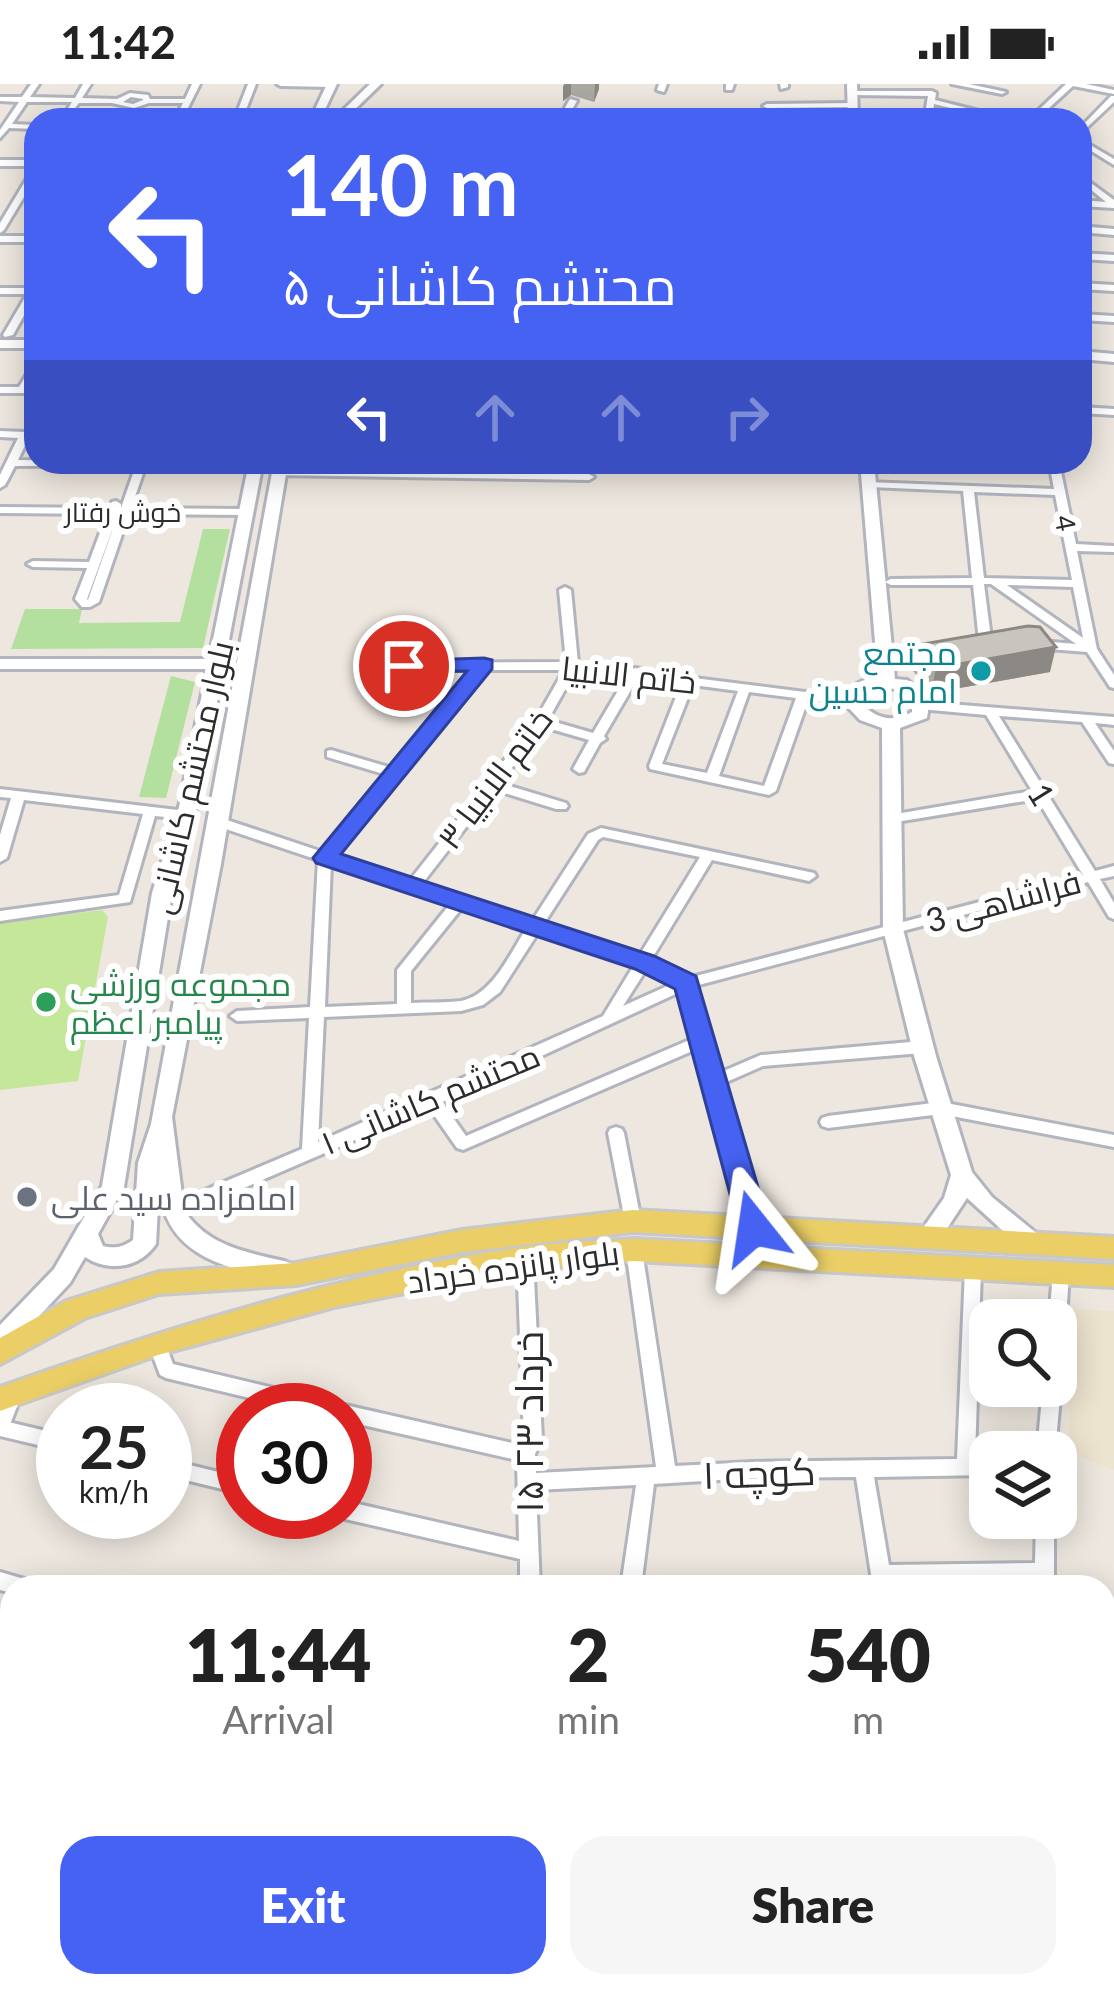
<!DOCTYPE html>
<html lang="en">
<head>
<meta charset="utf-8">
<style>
	body { margin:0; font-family:Lato,Cairo,sans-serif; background:#f6f6f6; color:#222; height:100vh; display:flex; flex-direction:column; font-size:45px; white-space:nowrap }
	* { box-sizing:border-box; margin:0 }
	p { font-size:39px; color:#767676 }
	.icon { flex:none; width:66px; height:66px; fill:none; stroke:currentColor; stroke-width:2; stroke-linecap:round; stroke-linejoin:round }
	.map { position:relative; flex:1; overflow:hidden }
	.drawer { position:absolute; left:0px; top:1491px; width:1116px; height:423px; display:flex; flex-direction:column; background:#fff; border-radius:36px 36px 0 0; box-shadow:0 6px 30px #0003 }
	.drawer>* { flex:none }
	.guide { position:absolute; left:24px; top:24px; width:1068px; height:366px; border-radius:36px; box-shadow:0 6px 30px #0003; background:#4662f2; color:#fff; overflow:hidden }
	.buttons { position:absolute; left:969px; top:1215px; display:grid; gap:24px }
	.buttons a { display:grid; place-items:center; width:108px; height:108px; border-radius:24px; background:#fff; box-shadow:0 6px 30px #0003; font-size:60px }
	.speed { position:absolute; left:36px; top:1299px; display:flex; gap:24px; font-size:60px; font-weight:700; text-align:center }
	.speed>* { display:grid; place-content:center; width:156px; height:156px; border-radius:50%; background:#fff; box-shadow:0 6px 30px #0003; line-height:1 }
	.speed small { font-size:30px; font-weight:400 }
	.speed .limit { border:18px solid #d22; background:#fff; color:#111 }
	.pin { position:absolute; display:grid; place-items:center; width:102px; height:102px; color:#fff; margin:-51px; border:6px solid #fff; border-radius:50%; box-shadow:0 3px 12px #0007 }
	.me { position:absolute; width:132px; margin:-66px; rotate:345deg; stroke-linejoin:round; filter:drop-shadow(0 0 9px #0008) }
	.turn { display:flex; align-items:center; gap:42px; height:252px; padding:0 60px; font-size:54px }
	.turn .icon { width:156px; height:156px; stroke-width:2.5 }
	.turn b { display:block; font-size:84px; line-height:102px }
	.lanes { display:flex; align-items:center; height:114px; padding:0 60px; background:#0003; justify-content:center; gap:60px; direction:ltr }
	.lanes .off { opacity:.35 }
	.eta { display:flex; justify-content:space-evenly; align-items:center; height:204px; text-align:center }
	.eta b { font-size:72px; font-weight:800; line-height:84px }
	.button { display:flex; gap:24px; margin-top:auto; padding:24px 60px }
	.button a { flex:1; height:138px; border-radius:36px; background:#4662f2; color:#fff; font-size:48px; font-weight:800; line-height:138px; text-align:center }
	.button a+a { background:#f6f6f6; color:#222 }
	.status { display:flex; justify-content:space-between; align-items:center; height:84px; padding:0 60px; background:#fff; direction:ltr }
	.status svg { height:33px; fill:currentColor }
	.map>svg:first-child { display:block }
	.education { fill:#ede4cf }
	.green { fill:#b3e09e }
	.pitch { fill:#c4e79a }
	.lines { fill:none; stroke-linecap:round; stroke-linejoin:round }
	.street-casing { stroke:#b2b4be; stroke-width:6 }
	.secondary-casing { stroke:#b2b4be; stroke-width:6 }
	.primary-casing { stroke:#c8c8c8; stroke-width:6 }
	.street { fill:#fff; fill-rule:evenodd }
	.secondary { fill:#fff; fill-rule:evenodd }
	.primary { fill:#ebcf66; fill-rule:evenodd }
	.wall { fill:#aca9a3 }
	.shaded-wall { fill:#8c8985 }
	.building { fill:#c8c4be; stroke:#8c8985; stroke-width:3 }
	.route { fill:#4662f2; stroke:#2e409d; stroke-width:3 }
	.culture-dot { fill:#0f9aa8; stroke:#fff; stroke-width:4.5 }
	.leisure-dot { fill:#2e9e5b; stroke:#fff; stroke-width:4.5 }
	.worship-dot { fill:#6b7280; stroke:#fff; stroke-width:4.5 }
	.labels { text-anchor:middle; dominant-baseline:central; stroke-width:12; stroke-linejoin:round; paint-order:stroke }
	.far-street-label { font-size:27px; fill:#2c2c2c; stroke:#fff }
	.culture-label { font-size:33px; fill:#0d838f; stroke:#fff; text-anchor:end }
	.street-label { font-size:33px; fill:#2c2c2c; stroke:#fff }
	.leisure-label { font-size:33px; fill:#27864d; stroke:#fff; text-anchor:start }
	.worship-label { font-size:33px; fill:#5b616d; stroke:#fff; text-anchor:start }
	.near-street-label { font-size:39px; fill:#2c2c2c; stroke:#fff }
</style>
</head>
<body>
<div class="status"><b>11:42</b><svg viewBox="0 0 49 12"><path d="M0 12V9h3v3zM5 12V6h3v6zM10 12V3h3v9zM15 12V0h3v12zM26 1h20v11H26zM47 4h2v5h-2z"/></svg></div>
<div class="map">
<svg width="1114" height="1913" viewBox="0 0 1114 1913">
	<rect width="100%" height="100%" fill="#ede7df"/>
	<polygon class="education" points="1073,1225 1114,1227 1114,1386 1069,1369 1068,1234"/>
	<g class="green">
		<polygon points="203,445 230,445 203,564 11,565 25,525 82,525 79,539 180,538"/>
		<polygon points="171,592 195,598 166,714 139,713"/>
	</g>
	<polygon class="pitch" points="102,826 108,833 78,997 0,1006 0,839"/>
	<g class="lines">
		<g class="street-casing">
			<g id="street">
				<path d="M31,0h8l-9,13 45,1 8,-14h8l-9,14 35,1 13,-6 18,2 2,4h35l7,-15h8l-18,36h-8l9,-17h-34l-15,5 -22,-5h-33l-11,14 -4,-2 8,-13h-45l-15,22 24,1v4l-27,-1 -9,10v-8l19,-28 -19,-1v-4h22zM131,13l12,2v1l-10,4 -10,-2z"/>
				<polygon points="248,0 256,0 242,36 234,36"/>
				<polygon points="277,0 334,0 335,1 331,3 281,2"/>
				<polygon points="659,0 667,0 664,8 657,6"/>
				<polygon points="726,0 734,0 732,6 726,6"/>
				<polygon points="780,0 788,0 788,3 781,5"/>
				<polygon points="952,0 969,0 1006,8 1002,10"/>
				<polygon points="1066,0 1086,0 1114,6 1114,10 1073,2 1036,36 1028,36"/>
				<polygon points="853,7 932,7 936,9 935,16 1015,36 1001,36 934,20 932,36 924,36 928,12 850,11"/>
				<polygon points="1111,12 1114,12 1114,18 1080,50 1080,44"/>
				<polygon points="570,15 577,17 566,36 558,36"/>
				<polygon points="853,19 856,23 767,24 763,22 767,20"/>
				<polygon points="347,27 446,34 450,36 344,31"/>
				<polygon points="1080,55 1114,75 1114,81 1080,60"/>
				<polygon points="36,84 36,93 4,146 0,149 0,139 32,86"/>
				<polygon points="1080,91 1114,116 1114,124 1080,122 1080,116 1106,118 1080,97"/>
				<polygon points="1080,142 1114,145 1114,151 1080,148"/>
				<rect x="0" y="152" width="36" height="6"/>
				<polygon points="1080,169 1114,171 1114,177 1080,175"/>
				<polygon points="36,198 36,210 13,251 5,253 3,251 27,210 0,210 0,204 30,204"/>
				<polygon points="1080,199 1114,201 1114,207 1080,205"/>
				<polygon points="1080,230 1114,232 1114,238 1080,236"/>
				<polygon points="36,279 36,290 29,303 36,303 36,309 0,309 0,303 19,303 33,280"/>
				<polygon points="1080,323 1114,325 1114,331 1080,329"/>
				<path d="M0,347l25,1 5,3 -12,25 129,2 -16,46 115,1 5,3 -5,3 -117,-1 -30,88 -9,5h-8l-7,-8 12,-31 -54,-1 -6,-3 6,-3 56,1 18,-48 -107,-1v-6l109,1 3,-6 4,-1 5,3v4l15,-43 -121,1 -10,19 -5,3v-13l18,-37 -18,-1zM118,430l-30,86 -1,-1z"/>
				<path d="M1049,378h10l17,82 38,2v6l-37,-1 20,98 17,26v13l-4,-1 -23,-35 -51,-4v-6l4,-1 36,3 -85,-60h-7l7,54 11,1 2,3c-5,6 -20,4 -25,-1l-6,-56h-82l-6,-3 6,-3 81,-1 -9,-87 -93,-4 -5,-3 1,-2 188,7zM974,408l81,3 17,85 -88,-2zM1007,501l66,2 10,51z"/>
				<polygon points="279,386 589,390 594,393 589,396 275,391 275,387"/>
				<path d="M565,503l6,3 7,73 52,7 5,-2 49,9 5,-2 5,3 158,20 6,4 -6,4 -44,-6 -32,91 -7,4 -119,-26 -1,-3 32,-82 -43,-6 -34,58 2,3 -6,4 -16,29 -5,1 -6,-4 16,-29 -45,-13 -44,56 66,20 2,3 -2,3h-10l-61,-19 -73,94 110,37 56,-87 13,-6 213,45 2,3 -7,5 -97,-21 -61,100 37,18 395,-103 -46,-76 -147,24 -5,-1 -2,-3 7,-4 142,-24 -46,-76 -66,-6 -2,-3 6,-4 190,15v8l-19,-2 19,28v13l-5,-1 -27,-41 -83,-6 96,155 19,-5v10l-14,3 14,24v16l-5,-2 -21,-35 -393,104 24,87 42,-18 161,-14 8,6 -8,6 -159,13 -41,18 40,144 -2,5 -6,2 -6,-2 -2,-5 -49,-179 -234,101 -6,-2 -28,-40 -250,108 -6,2 -6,-2 -2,-5 2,-5 135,-57 7,-131 -72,3 -7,-5 7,-5 73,-4 8,-147 -107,-36 -2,-3 7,-4 5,1 102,34 64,-77 -60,-18v-6l4,-1 61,18 82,-98h-70l-6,-4 2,-3 166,-1 -7,-72zM487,586h77l-29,51 -125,159 -76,-24zM576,586l50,7 -33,56 -45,-13zM693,601l45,6 -31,82 -45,-9zM749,608l47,6 -32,88 -45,-10zM603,753l97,20 -61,99 -96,-31 55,-85zM331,780l119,40 -53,66v34l-72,3zM462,824l64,21c-16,24 -33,66 -65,72 -16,2 -33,1 -50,2v-32zM538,849l96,32 -31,51 -285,126 6,-125 137,-6 22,-6 17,-13zM646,886l28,13 -51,23zM682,907l12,47 -228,98 -24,-34z"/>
				<polygon points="0,705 186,727 193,731 186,735 155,732 130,818 0,837 0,827 119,811 143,730 24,716 7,774 0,778 0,751 11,714 0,713"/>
				<polygon points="941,1018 1114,1051 1114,1063 941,1030 828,1044 822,1042 820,1038 822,1034 828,1032"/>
				<polygon points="616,1043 622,1045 624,1049 641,1137 639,1142 633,1144 627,1142 625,1137 608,1049 610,1045"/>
				<polygon points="634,1159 640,1161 642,1166 675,1382 753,1378 957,1375 965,1185 967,1180 973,1178 979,1180 981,1185 975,1375 990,1375 990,1391 874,1393 889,1481 1035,1479 1036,1434 1054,1434 1054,1503 1034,1503 1034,1497 892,1499 893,1503 873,1503 856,1393 753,1394 654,1400 641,1503 621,1503 636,1401 536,1406 540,1503 520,1503 520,1475 345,1435 338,1432 337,1428 345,1428 345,1417 519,1457 517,1376 345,1337 345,1326 300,1326 166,1294 160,1291 148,1259 151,1254 157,1252 163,1254 173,1280 333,1318 340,1323 345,1321 521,1361 524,1355 517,1174 519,1169 525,1167 531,1169 533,1174 542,1355 535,1370 536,1389 656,1383 626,1166 628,1161"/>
				<polygon points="1061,1182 1067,1184 1069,1189 1065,1250 1062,1255 1056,1257 1056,1236 1049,1236 1053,1189 1055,1184"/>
				<polygon points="1056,1296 1061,1302 1055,1368 1037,1368 1043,1302 1056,1302"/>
				<polygon points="0,1336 63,1351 63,1367 0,1352"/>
				<polygon points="165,1375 243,1394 243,1410 165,1391"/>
				<polygon points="0,1488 31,1497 34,1503 12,1503 12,1509 0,1506"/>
				<polygon points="1104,1804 1112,1807 1114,1812 1114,1846 1106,1843 1104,1838"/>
				<polygon points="328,1902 350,1902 346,1913 324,1913"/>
				<polygon points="428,1902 450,1902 447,1913 425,1913"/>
				<polygon points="566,1902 588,1902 586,1913 564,1913"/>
			</g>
		</g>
		<g class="secondary-casing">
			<g id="secondary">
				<polygon points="327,0 337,0 320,36 310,36"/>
				<polygon points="370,0 381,0 344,36 333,36"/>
				<polygon points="847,0 857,0 858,36 848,36"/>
				<rect x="0" y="76" width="36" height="6"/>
				<rect x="0" y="256" width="36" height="8"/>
				<polygon points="1080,267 1114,270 1114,278 1080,275"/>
				<path d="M249,378h14l-66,345 -25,86 -48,294 -26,47 5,12c12,3 20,1 30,-6l5,-77 13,-39 123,-662h14l-67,402 -49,253 12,93c23,36 62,42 100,51l8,3 4,7 -4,7 -8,3c-58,-14 -117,-23 -125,-93l-3,56c-17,25 -48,28 -71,13l-15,26 -61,65 -9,3v-26l54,-56 48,-83 50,-293 27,-86 28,-138h-207v-10h209z"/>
				<path d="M860,378h14l21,217 12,1 23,18 -3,20 -27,10 3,201 33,127 36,116 20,25 49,40 4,7 -4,7 -8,2 -8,-2 -58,-53 -31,47 -8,2 -8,-2 -4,-7 28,-40 7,-23 -37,-119 -31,-127 -1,-201 -22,-8 -17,-18c4,-15 20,-24 35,-24zM876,604l21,1 15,11v12c-20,11 -37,7 -51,-10l1,-5z"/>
				<polygon points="9,1301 18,1304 21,1312 9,1343 0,1346 0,1305"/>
			</g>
		</g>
		<g class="primary-casing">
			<g id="primary">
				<polygon points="633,1126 1114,1153 1114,1175 633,1148 462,1168 296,1201 159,1210 85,1234 0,1280 0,1254 66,1217 159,1188 296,1179 462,1146"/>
				<path d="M634,1155l480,26v22l-480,-26 -109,8 -191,38 -176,48 -158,56v-24c170,-60 344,-114 524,-140 36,-5 74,-5 110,-8z"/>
			</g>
		</g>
		<use href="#street" class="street"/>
		<use href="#secondary" class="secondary"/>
		<use href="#primary" class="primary"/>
	</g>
	<g class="wall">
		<polygon points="564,0 599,0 599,5 594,18 571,11 563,17"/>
		<polygon points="917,561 1050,588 931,609 913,587"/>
	</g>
	<g class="shaded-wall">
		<polygon points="565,0 571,0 571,11 563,17 563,2"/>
		<polygon points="595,0 599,0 599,5 594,18"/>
		<polygon points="1056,563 1050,588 931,609 936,584"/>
	</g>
	<polygon class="building" points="1028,542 1040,543 1056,563 936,584 917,561"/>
	<polygon class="route" points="484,574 492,576 492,585 341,770 654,872 696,892 770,1144 765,1152 744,1152 739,1144 675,905 635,885 316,779 313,774 467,587 404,588 396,586 396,577"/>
	<circle class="culture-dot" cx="981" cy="587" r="12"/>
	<circle class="leisure-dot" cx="46" cy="918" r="12"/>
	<circle class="worship-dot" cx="27" cy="1113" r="12"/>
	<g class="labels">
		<g class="far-street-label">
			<text x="123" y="427">خوش رفتار</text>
			<text transform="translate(1066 439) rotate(79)">4</text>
		</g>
		<g class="culture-label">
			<text x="957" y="568">مجتمع<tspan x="957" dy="38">امام حسین</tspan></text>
		</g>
		<g class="street-label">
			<text transform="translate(629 590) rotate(6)">خاتم الانبیا</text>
			<text transform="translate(190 693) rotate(-77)">بلوار محتشم کاشانی</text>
			<text transform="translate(494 694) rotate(-53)">خاتم الانبیا ۳</text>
			<text transform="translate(1042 710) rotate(58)">1</text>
			<text transform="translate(1003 816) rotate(-15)">فراشاهی 3</text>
			<text transform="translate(430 1014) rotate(-23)">محتشم کاشانی ۱</text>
			<text transform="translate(513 1182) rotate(-8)">بلوار پانزده خرداد</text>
		</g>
		<g class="leisure-label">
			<text x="70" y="899">مجموعه ورزشی<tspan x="70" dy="38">پیامبر اعظم</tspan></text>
		</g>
		<g class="worship-label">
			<text x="51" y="1113">امامزاده سید علی</text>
		</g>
		<g class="near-street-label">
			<text transform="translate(528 1338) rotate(-90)">۱۵ خرداد ۲۳</text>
			<text transform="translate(759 1388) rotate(-2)">کوچه ۱</text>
		</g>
	</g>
</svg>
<div class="buttons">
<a><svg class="icon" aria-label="search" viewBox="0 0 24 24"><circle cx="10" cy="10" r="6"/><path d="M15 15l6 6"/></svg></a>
<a><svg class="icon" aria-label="layers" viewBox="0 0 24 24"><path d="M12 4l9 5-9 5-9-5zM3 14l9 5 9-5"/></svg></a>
</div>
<div class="speed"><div>25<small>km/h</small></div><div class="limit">30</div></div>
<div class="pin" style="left:404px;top:582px;background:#d93025"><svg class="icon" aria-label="arrive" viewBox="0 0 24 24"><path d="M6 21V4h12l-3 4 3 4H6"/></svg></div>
<svg class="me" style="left:754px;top:1144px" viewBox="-20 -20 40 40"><path d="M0-17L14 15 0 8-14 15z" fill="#4662f2" stroke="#fff" stroke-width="4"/></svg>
<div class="guide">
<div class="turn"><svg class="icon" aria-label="left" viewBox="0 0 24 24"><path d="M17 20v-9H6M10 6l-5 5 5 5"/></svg><div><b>140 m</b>محتشم کاشانی ۵</div></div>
<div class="lanes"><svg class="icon" aria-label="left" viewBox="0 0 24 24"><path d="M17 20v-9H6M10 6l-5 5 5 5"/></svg><svg class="icon off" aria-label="ahead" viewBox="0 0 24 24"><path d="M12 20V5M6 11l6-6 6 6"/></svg><svg class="icon off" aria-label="ahead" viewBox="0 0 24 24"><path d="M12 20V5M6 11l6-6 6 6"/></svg><svg class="icon off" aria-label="right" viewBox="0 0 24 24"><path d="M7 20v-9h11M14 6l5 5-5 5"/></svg></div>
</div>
<section class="drawer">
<div class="eta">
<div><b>11:44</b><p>Arrival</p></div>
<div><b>2</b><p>min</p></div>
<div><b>540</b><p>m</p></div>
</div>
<div class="button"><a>Exit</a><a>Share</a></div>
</section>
</div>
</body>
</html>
